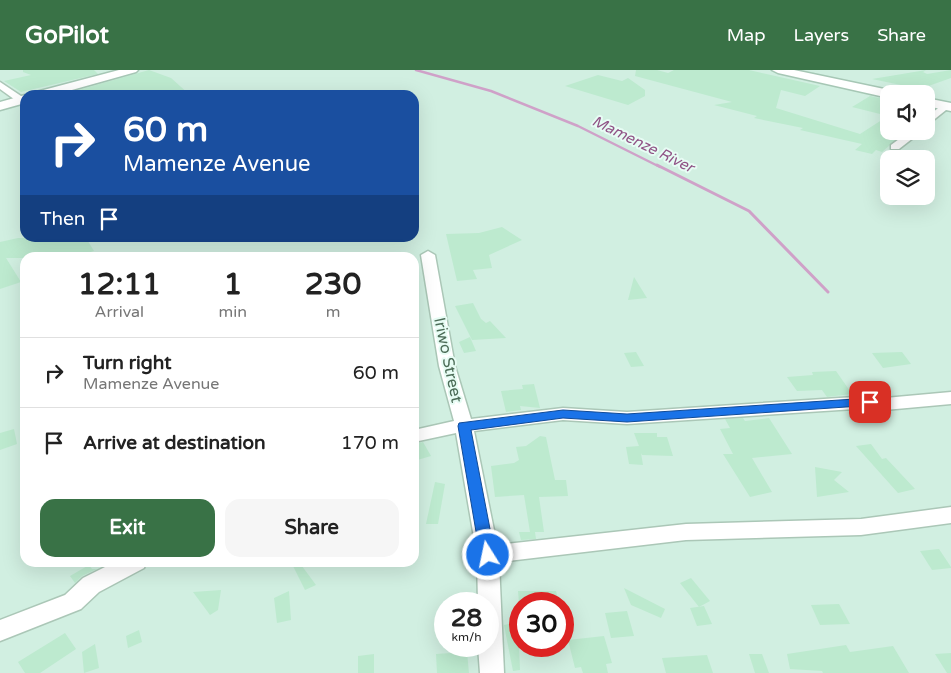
<!DOCTYPE html>
<html lang="en">
<head>
<meta charset="utf-8">
<style>
	body { margin:0; font-family:"Varela Round",sans-serif; background:#f6f6f6; color:#222; height:100vh; display:flex; flex-direction:column; font-size:19px; white-space:nowrap }
	* { box-sizing:border-box; margin:0 }
	p { font-size:16px; color:#767676 }
	.icon { flex:none; width:28px; height:28px; fill:none; stroke:currentColor; stroke-width:2; stroke-linecap:round; stroke-linejoin:round }
	.map { position:relative; flex:1; overflow:hidden }
	.sheet { position:absolute; left:20px; top:182px; width:399px; height:315px; display:flex; flex-direction:column; background:#fff; border-radius:15px; box-shadow:0 5px 20px #0002 }
	.sheet>* { flex:none }
	.banner { position:absolute; left:20px; top:20px; width:399px; height:152px; border-radius:15px; box-shadow:0 5px 20px #0002; background:#1a4fa0; color:#fff; overflow:hidden }
	.buttons { position:absolute; left:880px; top:15px; display:grid; gap:10px }
	.buttons a { display:grid; place-items:center; width:55px; height:55px; border-radius:10px; background:#fff; box-shadow:0 5px 20px #0002; font-size:25px }
	.speed { position:absolute; left:434px; top:522px; display:flex; gap:10px; font-size:25px; font-weight:700; text-align:center }
	.speed>* { display:grid; place-content:center; width:65px; height:65px; border-radius:50%; background:#fff; box-shadow:0 5px 20px #0002; line-height:1 }
	.speed small { font-size:12px; font-weight:400 }
	.speed .limit { border:8px solid #d22; background:#fff; color:#111 }
	.pin { position:absolute; display:grid; place-items:center; width:42px; height:42px; color:#fff; margin:-21px; border-radius:10px; box-shadow:0 2px 8px #0006 }
	.me { position:absolute; width:55px; margin:-28px; rotate:350deg; stroke-linejoin:round; filter:drop-shadow(0 0 4px #0008) }
	.turn { display:flex; align-items:center; gap:18px; height:105px; padding:0 20px; font-size:22px }
	.turn .icon { width:65px; height:65px; stroke-width:2.5 }
	.turn b { display:block; font-size:35px; line-height:42px }
	.then { display:flex; align-items:center; height:48px; padding:0 20px; background:#0003; gap:10px; font-size:19px }
	.eta { display:flex; justify-content:space-evenly; align-items:center; height:85px; text-align:center }
	.eta b { font-size:30px; font-weight:700; line-height:35px }
	.cta { display:flex; gap:10px; margin-top:auto; padding:10px 20px }
	.cta a { flex:1; height:58px; border-radius:15px; background:#397246; color:#fff; font-size:20px; font-weight:700; line-height:58px; text-align:center }
	.cta a+a { background:#f6f6f6; color:#222 }
	ul { padding:0; list-style:none }
	li { display:flex; align-items:center; gap:15px; height:70px; padding:0 20px; border-top:1px solid #e0e0e0 }
	li div { flex:1 }
	li b { display:block; font-size:19px }
	li em { font-style:normal }
	header { display:flex; align-items:center; gap:30px; box-sizing:border-box; height:70px; padding:0 25px; background:#397246; color:#fff }
	header strong { font-size:24px }
	nav { display:flex; gap:28px; margin-inline-start:auto; font-size:18px }
	.map>svg:first-child { display:block }
	.residential { fill:#d1efe1; fill-rule:evenodd }
	.lines { fill:none; stroke-linecap:round; stroke-linejoin:round }
	.stream-far1 { stroke:#cfa1c8; stroke-width:2.5 }
	.stream { stroke:#cfa1c8; stroke-width:3 }
	.building { fill:#bdeacf }
	.street-casing { stroke:#abc7b7; stroke-width:3 }
	.secondary-casing { stroke:#a6c7b5; stroke-width:3 }
	.street { fill:#fff; fill-rule:evenodd }
	.secondary { fill:#fff; fill-rule:evenodd }
	.route { fill:#1a73e8; stroke:#114b97 }
	.labels { text-anchor:middle; dominant-baseline:central; stroke-width:4; stroke-linejoin:round; paint-order:stroke }
	.far-water-label { font-size:15px; font-style:italic; fill:#905386; stroke:#e7fcf4 }
	.street-label { font-size:16px; fill:#4c6c57; stroke:#e7fcf4 }
</style>
</head>
<body>
<header>
<strong>GoPilot</strong>
<nav><a>Map</a><a>Layers</a><a>Share</a></nav>
</header>
<div class="map">
<svg width="951" height="603" viewBox="0 0 951 603">
	<rect width="100%" height="100%" fill="#e1f8ef"/>
	<path class="residential" d="M0,0h951v603h-951zM889,24h37v37h-37zM25,25h389v143h-389zM889,89h37v37h-37zM25,188h389v304h-389zM445,534h43v42h-43zM520,534h42v42h-42z"/>
	<g class="lines">
		<polyline class="stream-far1" points="416,0 491,21 578,56 660,97"/>
		<polyline class="stream" points="657,95 749,141 828,222"/>
	</g>
	<g class="building">
		<polygon points="23,0 94,0 98,4 21,22 4,11 31,5 23,2"/>
		<polygon points="149,0 171,8 190,25 68,25 68,23"/>
		<polygon points="636,0 657,0 668,3 674,0 749,0 820,16 805,26 781,20 776,38 860,64 888,46 852,37 870,26 889,30 889,61 904,63 882,82 876,80 872,84 855,80 862,74 800,60 803,58 754,48 757,46 714,35 732,32 635,6"/>
		<polygon points="926,0 923,2 927,4 951,0 951,8 920,19 872,9"/>
		<polygon points="598,5 622,11 628,8 645,20 645,26 628,35 565,16"/>
		<polygon points="502,157 522,170 489,185 492,198 473,200 477,209 457,211 446,164 479,163"/>
		<polygon points="18,168 86,168 94,181 70,188 6,188 21,212 0,219 0,172"/>
		<polygon points="634,207 647,228 628,230"/>
		<polygon points="473,233 481,249 486,253 490,251 506,268 472,270 455,236"/>
		<polygon points="470,267 476,281 464,283 459,272"/>
		<polygon points="636,282 644,296 631,297 624,283"/>
		<polygon points="902,282 911,294 883,298 872,283"/>
		<polygon points="836,301 852,324 827,327 822,320 797,321 787,307 813,305 812,302"/>
		<polygon points="534,314 540,338 520,336 521,340 506,342 501,321 523,319 522,315"/>
		<polygon points="743,348 745,351 769,348 792,384 752,388 772,422 750,427 723,384 733,384 720,359 730,358 725,349"/>
		<polygon points="14,359 17,374 0,380 0,363"/>
		<polygon points="634,363 657,363 657,367 667,367 673,386 642,385 641,383 643,395 629,394 626,377 639,376"/>
		<polygon points="540,366 546,367 555,410 566,410 568,426 539,427 544,462 535,462 536,469 521,470 519,462 530,462 524,425 495,427 491,396 514,393 519,390 516,377 526,376"/>
		<polygon points="423,372 431,386 414,391 414,374"/>
		<polygon points="871,374 882,389 886,388 915,419 898,423 856,376"/>
		<polygon points="815,397 842,402 834,410 849,422 817,427"/>
		<polygon points="435,412 445,414 438,454 426,454"/>
		<polygon points="939,479 951,497 951,498 932,500 920,481"/>
		<polygon points="291,492 299,492 316,515 305,520"/>
		<polygon points="89,495 92,499 97,499 82,506 75,513 70,506"/>
		<polygon points="691,508 710,531 699,537 680,513"/>
		<polygon points="624,518 665,539 661,548 631,535"/>
		<polygon points="221,520 218,540 210,545 193,522"/>
		<polygon points="289,521 291,550 277,553 274,528"/>
		<polygon points="518,521 556,521 559,533 519,533"/>
		<polygon points="839,534 850,554 820,555 811,535"/>
		<polygon points="704,536 712,554 697,556 690,538"/>
		<polygon points="627,541 634,566 611,568 605,543"/>
		<polygon points="518,552 520,600 513,601 504,555"/>
		<polygon points="139,560 142,572 128,578 126,566"/>
		<polygon points="65,563 76,579 40,603 25,603 18,592"/>
		<polygon points="604,566 612,593 606,594 608,603 583,603 581,597 575,598 568,570"/>
		<polygon points="95,574 99,598 84,603 82,582"/>
		<polygon points="846,575 850,582 893,576 909,603 823,603 822,601 790,599 787,584"/>
		<polygon points="467,582 469,603 437,603 436,584"/>
		<polygon points="951,583 951,603 947,603 935,584"/>
		<polygon points="374,584 374,603 358,603 358,586"/>
		<polygon points="749,584 762,584 769,603 755,603"/>
		<polygon points="707,585 713,603 666,603 662,588"/>
	</g>
	<g class="lines">
		<g class="street-casing">
			<g id="street">
				<polygon points="0,12 24,28 24,32 18,32 0,19"/>
				<polygon points="943,34 951,36 926,56 926,48"/>
				<polygon points="910,61 922,61 899,79 891,79 891,75"/>
				<polygon points="428,181 435,185 455,296 471,349 563,338 627,342 870,326 885,328 951,322 951,334 885,340 870,338 627,354 563,350 474,361 497,475 686,454 861,449 951,437 951,453 861,465 686,470 499,492 504,603 480,603 478,576 488,576 488,534 478,534 477,485 456,363 414,372 414,360 454,351 439,296 421,185"/>
				<polygon points="115,492 146,492 144,498 99,522 81,539 0,571 0,550 65,525 83,508"/>
			</g>
		</g>
		<g class="secondary-casing">
			<g id="secondary">
				<polygon points="119,0 138,0 136,2 54,25 34,25 36,22"/>
				<polygon points="772,0 794,0 889,20 895,24 889,24 889,28 778,3"/>
				<polygon points="25,25 25,33 0,40 0,32"/>
				<polygon points="926,28 951,33 951,41 926,36"/>
			</g>
		</g>
		<use href="#street" class="street"/>
		<use href="#secondary" class="secondary"/>
	</g>
	<polygon class="route" points="870,328 875,330 875,335 627,352 563,348 471,360 495,485 493,489 488,491 482,489 480,485 458,356 459,353 563,340 627,344"/>
	<g class="labels">
		<g class="far-water-label">
			<text transform="translate(643 74) rotate(26)">Mamenze River</text>
		</g>
		<g class="street-label">
			<text transform="translate(448 290) rotate(78)">Iriwo Street</text>
		</g>
	</g>
</svg>
<div class="buttons">
<a><svg class="icon" aria-label="sound" viewBox="0 0 24 24"><path d="M4 9h4l5-4v14l-5-4H4zM17 9q2 3 0 6"/></svg></a>
<a><svg class="icon" aria-label="layers" viewBox="0 0 24 24"><path d="M12 4l9 5-9 5-9-5zM3 14l9 5 9-5"/></svg></a>
</div>
<div class="speed"><div>28<small>km/h</small></div><div class="limit">30</div></div>
<div class="pin" style="left:870px;top:332px;background:#d93025"><svg class="icon" aria-label="arrive" viewBox="0 0 24 24"><path d="M6 21V4h12l-3 4 3 4H6"/></svg></div>
<svg class="me" style="left:488px;top:485px" viewBox="-20 -20 40 40"><circle r="17" fill="#1a73e8" stroke="#fff" stroke-width="3"/><path d="M0-11L8 9 0 5-8 9z" fill="#fff"/></svg>
<div class="banner">
<div class="turn"><svg class="icon" aria-label="right" viewBox="0 0 24 24"><path d="M7 20v-9h11M14 6l5 5-5 5"/></svg><div><b>60 m</b>Mamenze Avenue</div></div>
<div class="then">Then<svg class="icon" aria-label="arrive" viewBox="0 0 24 24"><path d="M6 21V4h12l-3 4 3 4H6"/></svg></div>
</div>
<section class="sheet">
<div class="eta">
<div><b>12:11</b><p>Arrival</p></div>
<div><b>1</b><p>min</p></div>
<div><b>230</b><p>m</p></div>
</div>
<ul>
<li><svg class="icon" aria-label="right" viewBox="0 0 24 24"><path d="M7 20v-9h11M14 6l5 5-5 5"/></svg><div><b>Turn right</b><p>Mamenze Avenue</p></div><em>60 m</em></li>
<li><svg class="icon" aria-label="arrive" viewBox="0 0 24 24"><path d="M6 21V4h12l-3 4 3 4H6"/></svg><div><b>Arrive at destination</b></div><em>170 m</em></li>
</ul>
<div class="cta"><a>Exit</a><a>Share</a></div>
</section>
</div>
</body>
</html>
